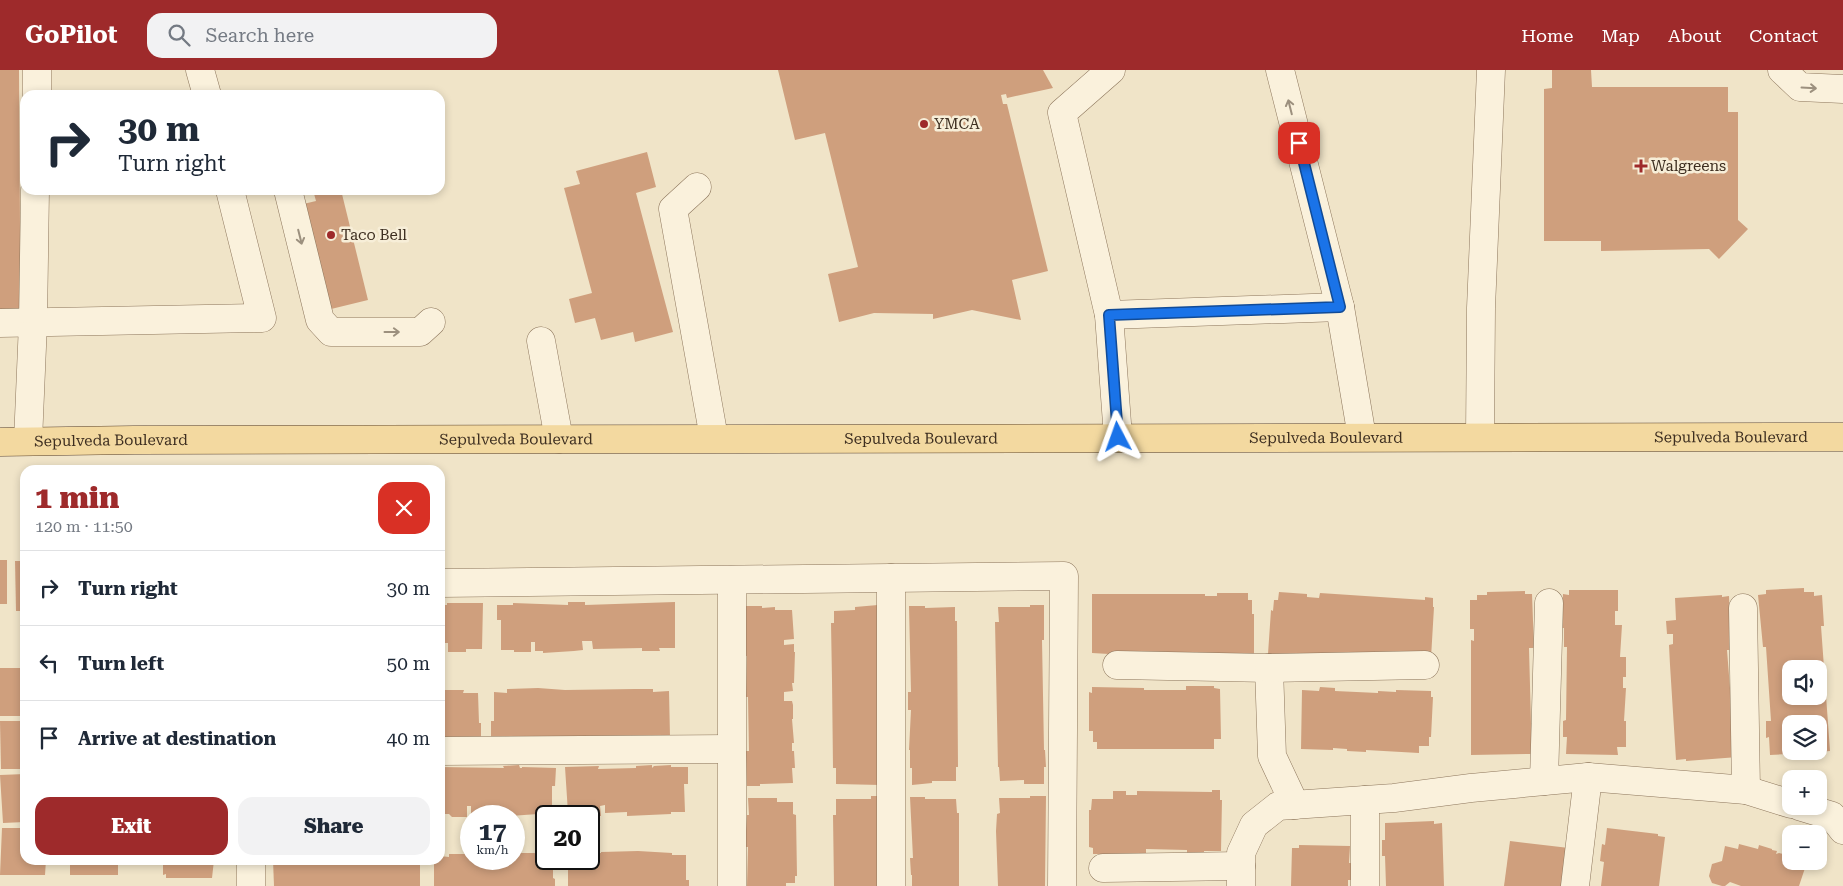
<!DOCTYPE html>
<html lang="en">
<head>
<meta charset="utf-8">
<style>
	body { margin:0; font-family:"Roboto Serif",serif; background:#f2f2f3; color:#1f2937; height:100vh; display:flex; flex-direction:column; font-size:19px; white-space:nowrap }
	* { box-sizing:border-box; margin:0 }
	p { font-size:16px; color:#747a83 }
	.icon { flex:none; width:28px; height:28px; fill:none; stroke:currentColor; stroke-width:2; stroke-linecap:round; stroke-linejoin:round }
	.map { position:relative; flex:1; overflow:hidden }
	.panel { position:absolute; left:20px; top:395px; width:425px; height:400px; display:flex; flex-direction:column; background:#fff; border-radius:15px; box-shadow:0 2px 8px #0003 }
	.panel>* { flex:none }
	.hud { position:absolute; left:20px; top:20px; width:425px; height:105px; border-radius:15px; box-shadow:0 2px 8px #0003; background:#fff; color:#1f2937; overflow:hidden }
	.fabs { position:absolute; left:1782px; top:590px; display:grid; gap:10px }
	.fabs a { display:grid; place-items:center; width:45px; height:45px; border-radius:10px; background:#fff; box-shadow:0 2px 8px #0003; font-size:25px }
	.speed { position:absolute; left:460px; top:735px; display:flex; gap:10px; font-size:25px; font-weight:700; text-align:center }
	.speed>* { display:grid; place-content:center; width:65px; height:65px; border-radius:50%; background:#fff; box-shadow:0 2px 8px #0003; line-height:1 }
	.speed small { font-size:12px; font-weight:400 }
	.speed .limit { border:2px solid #111; border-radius:8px; background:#fff; color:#111 }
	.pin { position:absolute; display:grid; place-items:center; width:42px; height:42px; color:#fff; margin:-21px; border-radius:10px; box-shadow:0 2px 8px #0006 }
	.me { position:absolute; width:55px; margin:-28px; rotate:356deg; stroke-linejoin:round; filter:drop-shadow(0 0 4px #0008) }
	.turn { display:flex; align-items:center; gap:18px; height:105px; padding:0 15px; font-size:22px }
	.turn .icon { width:65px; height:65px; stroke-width:2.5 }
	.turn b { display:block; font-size:35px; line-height:42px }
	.round { display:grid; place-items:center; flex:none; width:52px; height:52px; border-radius:15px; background:#f2f2f3 }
	.head { display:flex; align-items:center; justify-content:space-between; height:85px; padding:0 15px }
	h1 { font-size:30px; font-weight:800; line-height:38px; color:#9e2a2b }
	.action { display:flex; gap:10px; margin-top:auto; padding:10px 15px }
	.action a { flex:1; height:58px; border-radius:15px; background:#9e2a2b; color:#fff; font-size:20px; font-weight:800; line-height:58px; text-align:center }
	.action a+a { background:#f2f2f3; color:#1f2937 }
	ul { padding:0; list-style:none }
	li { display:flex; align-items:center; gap:15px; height:75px; padding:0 15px; border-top:1px solid #e0e1e3 }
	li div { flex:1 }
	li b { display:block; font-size:19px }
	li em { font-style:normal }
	header { display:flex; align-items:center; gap:30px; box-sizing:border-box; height:70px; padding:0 25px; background:#9e2a2b; color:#fff }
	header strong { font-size:24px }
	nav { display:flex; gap:28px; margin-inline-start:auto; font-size:18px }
	.search { width:350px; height:45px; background:#f2f2f3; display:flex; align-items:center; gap:12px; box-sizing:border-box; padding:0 18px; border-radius:15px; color:#747a83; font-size:19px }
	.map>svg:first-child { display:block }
	.building { fill:#cf9f7d; fill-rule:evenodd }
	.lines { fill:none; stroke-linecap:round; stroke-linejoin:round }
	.minor-casing { stroke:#8d765c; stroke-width:29 }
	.major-casing { stroke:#5b4430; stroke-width:29 }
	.minor { stroke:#faf1dc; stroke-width:28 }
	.major { stroke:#f3d9a0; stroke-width:28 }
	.oneway { stroke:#9c907e }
	.route-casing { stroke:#114b97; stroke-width:12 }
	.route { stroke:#1a73e8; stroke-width:9 }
	.poi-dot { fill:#9e2a2b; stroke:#f7eed8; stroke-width:2 }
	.labels { text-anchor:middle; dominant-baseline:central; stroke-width:5; stroke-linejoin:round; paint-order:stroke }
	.poi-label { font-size:15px; fill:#3d2e20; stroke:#f7eed8; text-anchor:start }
	.street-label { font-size:15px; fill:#3d2e20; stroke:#f7eed8 }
</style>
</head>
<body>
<header>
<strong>GoPilot</strong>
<div class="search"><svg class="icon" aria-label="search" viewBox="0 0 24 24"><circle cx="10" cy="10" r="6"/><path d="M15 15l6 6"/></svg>Search here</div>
<nav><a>Home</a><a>Map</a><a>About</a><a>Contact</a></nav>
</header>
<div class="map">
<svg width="1843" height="816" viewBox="0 0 1843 816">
	<rect width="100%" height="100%" fill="#f0e4c8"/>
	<g class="building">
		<polygon points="0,0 19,0 20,154 22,154 23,240 0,240"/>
		<polygon points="778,0 1043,0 1053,18 1007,28 1006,24 1001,25 1003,34 1007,34 1048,201 1012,210 1021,250 972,240 933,249 933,244 874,243 839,252 828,204 858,197 825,63 795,70"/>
		<polygon points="1552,0 1591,0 1592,17 1728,17 1728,42 1738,42 1738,150 1748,159 1719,189 1709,179 1601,181 1601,171 1544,171 1544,19 1552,18"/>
		<polygon points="647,82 656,117 636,123 673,262 635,272 633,262 601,270 595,248 575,253 569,229 592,223 564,118 580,114 576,101"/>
		<polygon points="313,120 341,120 368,230 327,240 299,135 316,131"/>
		<rect x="0" y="490" width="7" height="44"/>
		<polygon points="15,491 25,491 25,541 16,541"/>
		<path d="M1804,518v4h10v4l8,-1 2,31h-3l9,125 -11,1v-28h-28v27h14v2l-35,2 -1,-18 -3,1v-17h5l-5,-74h-3l-5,-52 8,-1v-4zM1791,599h28v27h-28z"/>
		<polygon points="1569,520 1618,520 1618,541 1615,541 1615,555 1622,555 1620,587 1626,587 1626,607 1623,607 1623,618 1626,618 1624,651 1626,651 1626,677 1617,677 1618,685 1566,684 1567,667 1563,667 1563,651 1566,650 1567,577 1564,577 1564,558 1562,558 1563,524 1569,525"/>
		<polygon points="1525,521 1525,524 1532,524 1534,578 1529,578 1531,653 1534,653 1534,667 1531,667 1531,684 1471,685 1471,570 1474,571 1474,559 1470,559 1470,530 1477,530 1477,525 1487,525 1487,522"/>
		<polygon points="1279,522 1307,524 1307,527 1319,528 1320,523 1425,530 1425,527 1433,528 1433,537 1434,537 1431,588 1324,583 1324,586 1268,584 1271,540 1273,541 1274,530 1278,530"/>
		<polygon points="1217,523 1248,523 1248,530 1252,530 1252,544 1254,544 1254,586 1198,586 1198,582 1129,582 1109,587 1109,584 1092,583 1092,524 1205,524 1205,526 1217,526"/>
		<polygon points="1722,525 1722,527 1729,526 1731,580 1727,580 1733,656 1738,687 1686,691 1686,689 1676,690 1670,595 1669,575 1673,574 1673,564 1667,564 1666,551 1676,550 1675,528"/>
		<polygon points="568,532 585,532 585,535 675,532 675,578 659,578 660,581 642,581 642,578 593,579 592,571 582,571 583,580 574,581 543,583 543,581 535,581 535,572 531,572 531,582 514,582 514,580 501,580 501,550 497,550 497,535 513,535 513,533 568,535"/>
		<polygon points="447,533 483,533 482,579 466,579 466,582 448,582 448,573 444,573 444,579 440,580 440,535 447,535"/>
		<polygon points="878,535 881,715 836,714 836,698 833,698 832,610 831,553 834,553 834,541 855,540 855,537"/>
		<polygon points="1030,535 1044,535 1044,570 1042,570 1044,680 1045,680 1046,697 1044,697 1044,714 1024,714 1024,710 1000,711 999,697 998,697 995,552 999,552 998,537 1030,537"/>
		<polygon points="746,536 762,536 762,538 775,537 775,540 792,540 794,569 784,570 784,575 794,574 794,582 795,582 794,613 792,613 793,621 784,622 784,631 792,631 793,635 793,649 792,649 794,673 792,673 792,681 794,681 795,698 792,698 793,713 760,714 760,716 747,716 746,681 749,681 748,627 746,627 747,586 745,586"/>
		<polygon points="909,536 925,536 925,538 955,537 955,551 957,551 958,697 956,697 956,711 932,711 932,713 912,715 912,698 910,698 910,680 909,680 911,640 908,640 908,622 911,622"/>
		<rect x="0" y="598" width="25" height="48"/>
		<polygon points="1186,616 1214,616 1214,618 1220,619 1221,669 1214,669 1214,679 1097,679 1097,672 1093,672 1093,661 1089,661 1089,622 1092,623 1092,617 1144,618 1144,620 1186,620"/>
		<polygon points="1320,617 1335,618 1335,621 1378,623 1378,621 1396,622 1396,620 1431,621 1431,627 1433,627 1431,667 1429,667 1429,676 1419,676 1419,683 1366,680 1366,682 1347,681 1347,679 1333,678 1333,680 1301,679 1302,620 1319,621"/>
		<polygon points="538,618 565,620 635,619 653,619 653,622 669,621 670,667 491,667 491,651 494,651 494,622 507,623 507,619"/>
		<polygon points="440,620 464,620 463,623 478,623 479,653 481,653 481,669 445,669 445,667 440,667"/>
		<polygon points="0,651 25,651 25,699 1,699"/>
		<polygon points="519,695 520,698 522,698 522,697 556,698 555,716 552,716 552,743 510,746 493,746 493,743 490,743 490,745 475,745 471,744 471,736 467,736 467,747 452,747 449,744 440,744 440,697 504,698 503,696"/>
		<polygon points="652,695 652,698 654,696 671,695 671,697 688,697 688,714 684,714 685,742 671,742 671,744 627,746 627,742 605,743 605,735 600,736 601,746 582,746 582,743 568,743 565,697 599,696 598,699 636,698 636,696"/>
		<polygon points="25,704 25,752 3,753 0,705"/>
		<polygon points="1212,720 1220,720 1220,730 1222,730 1221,781 1204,781 1204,784 1187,784 1187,780 1146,779 1146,784 1093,784 1093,778 1089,777 1089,740 1091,740 1092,729 1113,729 1113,721 1126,721 1126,725 1137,725 1137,721 1212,722"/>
		<polygon points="871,726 881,726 881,816 834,816 833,745 836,745 836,729 871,729"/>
		<polygon points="1030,726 1046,726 1045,816 998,816 996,761 997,744 1000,743 999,728 1030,728"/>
		<polygon points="910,727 925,727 925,729 956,729 957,743 959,743 959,816 912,816 912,805 911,805 910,788 913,788"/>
		<polygon points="748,728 777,728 777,732 793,732 793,744 796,745 797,806 795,806 795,813 786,813 786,816 747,816 748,777 746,777 746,761 747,745 749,745"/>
		<polygon points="1434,751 1434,754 1442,753 1444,816 1386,816 1385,786 1382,786 1382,770 1385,770 1385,753"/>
		<polygon points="2,758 25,758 25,790 46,790 45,805 0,805"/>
		<polygon points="1607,758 1658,764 1658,766 1665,767 1659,816 1601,816 1604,792 1600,791 1602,774 1605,775"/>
		<polygon points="1510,771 1569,778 1562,816 1504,816"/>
		<polygon points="1739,774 1758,779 1759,775 1772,779 1772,780 1777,781 1776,784 1779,783 1791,786 1791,791 1806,795 1799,816 1741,816 1730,812 1725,816 1722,816 1712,813 1709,806 1712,794 1722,791 1725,776 1738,779"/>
		<polygon points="1299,775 1350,776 1349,793 1352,793 1352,810 1348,810 1348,816 1291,816 1292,778 1299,778"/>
		<polygon points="638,781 672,783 672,785 686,785 686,810 689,810 689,816 568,816 568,789 589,789 589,783 601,783 601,782"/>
		<polygon points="466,783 471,783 471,789 514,789 514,783 534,783 540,784 539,786 546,786 546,789 553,789 553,808 555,809 555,816 434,816 434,790 440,790 440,786 449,787 449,784 467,784"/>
		<rect x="70" y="790" width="48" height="15"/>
		<polygon points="163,790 214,790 212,808 166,808 166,804 163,805"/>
		<polygon points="273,790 420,790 420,816 274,816"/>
	</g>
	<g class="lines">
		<g class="minor-casing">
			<g id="minor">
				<polyline points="200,0 207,25"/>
				<polyline points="1111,0 1062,43 1109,245 1118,367"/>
				<polyline points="1280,0 1340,237 1362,367"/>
				<polyline points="1782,0 1800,17 1843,19"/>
				<polyline points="37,25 37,0"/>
				<polyline points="697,117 673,139 714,368"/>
				<polyline points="288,120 320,250 331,262 420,262 431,252"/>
				<polyline points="1109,245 1340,237"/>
				<polyline points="0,253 262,248 230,120"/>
				<polyline points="541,271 559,369"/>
				<polyline points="1480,367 1481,238 1491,0"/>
				<polyline points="28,371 33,253 35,120"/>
				<polyline points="440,513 1064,506 1062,816"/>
				<polyline points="1743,538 1746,720"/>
				<polyline points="1117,595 1269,598 1272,686 1295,735"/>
				<polyline points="1269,598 1425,595"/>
				<polyline points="440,681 731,679"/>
				<polyline points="1544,711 1549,533"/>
				<polyline points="1365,730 1365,816"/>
				<polyline points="1799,736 1832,746 1843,760"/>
				<polyline points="1103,798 1241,796"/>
				<polyline points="251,816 251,790"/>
				<polyline points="732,816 732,510"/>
				<polyline points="891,816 891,508"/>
				<polyline points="1241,816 1241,783 1254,755 1278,736 1394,728 1471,718 1588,707 1746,720 1791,734"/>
				<polyline points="1575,816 1588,707"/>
			</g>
		</g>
		<g class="major-casing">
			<g id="major">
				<path id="s1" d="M0,372l134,-2 1709,-3"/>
			</g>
		</g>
		<use href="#minor" class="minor"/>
		<use href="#major" class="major"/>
	</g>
	<defs><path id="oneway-shaft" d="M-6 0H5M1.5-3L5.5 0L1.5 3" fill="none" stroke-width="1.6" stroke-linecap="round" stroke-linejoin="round" transform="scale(1.25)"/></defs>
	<g class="oneway">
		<use href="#oneway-shaft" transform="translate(1809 18) rotate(3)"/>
		<use href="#oneway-shaft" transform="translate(1290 37) rotate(-104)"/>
		<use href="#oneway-shaft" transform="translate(300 167) rotate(76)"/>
		<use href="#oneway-shaft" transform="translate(392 262)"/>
	</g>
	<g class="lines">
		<g class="route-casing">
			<polyline id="route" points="1118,367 1109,245 1340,237 1299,73"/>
		</g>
		<use href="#route" class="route"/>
	</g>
	<g class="poi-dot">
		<circle cx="924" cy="54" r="5"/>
		<path d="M1638.5 88.5h5v5h5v5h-5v5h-5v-5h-5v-5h5z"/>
		<circle cx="331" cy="165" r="5"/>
	</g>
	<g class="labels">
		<g class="poi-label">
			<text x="934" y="54">YMCA</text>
			<text x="1651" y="96">Walgreens</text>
			<text x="341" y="165">Taco Bell</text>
		</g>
		<g class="street-label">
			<text stroke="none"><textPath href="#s1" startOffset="1326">Sepulveda Boulevard</textPath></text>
			<text stroke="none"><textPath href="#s1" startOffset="1731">Sepulveda Boulevard</textPath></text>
			<text stroke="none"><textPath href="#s1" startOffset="921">Sepulveda Boulevard</textPath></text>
			<text stroke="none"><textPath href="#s1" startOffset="516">Sepulveda Boulevard</textPath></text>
			<text stroke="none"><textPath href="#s1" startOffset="111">Sepulveda Boulevard</textPath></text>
		</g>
	</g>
</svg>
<div class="fabs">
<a><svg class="icon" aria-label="sound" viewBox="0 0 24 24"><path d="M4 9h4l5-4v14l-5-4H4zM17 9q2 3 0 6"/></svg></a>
<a><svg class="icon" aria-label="layers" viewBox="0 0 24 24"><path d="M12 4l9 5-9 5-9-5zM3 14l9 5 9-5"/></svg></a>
<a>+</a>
<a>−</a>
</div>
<div class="speed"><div>17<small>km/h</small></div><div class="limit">20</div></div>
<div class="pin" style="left:1299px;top:73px;background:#d93025"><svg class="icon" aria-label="arrive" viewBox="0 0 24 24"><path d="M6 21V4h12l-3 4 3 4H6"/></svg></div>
<svg class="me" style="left:1118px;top:367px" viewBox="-20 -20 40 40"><path d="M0-17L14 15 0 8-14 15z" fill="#1a73e8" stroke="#fff" stroke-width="4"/></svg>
<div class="hud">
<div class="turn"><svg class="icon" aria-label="right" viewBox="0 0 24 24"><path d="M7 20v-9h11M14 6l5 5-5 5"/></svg><div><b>30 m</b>Turn right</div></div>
</div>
<section class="panel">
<div class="head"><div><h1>1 min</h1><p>120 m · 11:50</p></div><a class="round" style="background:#d93025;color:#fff"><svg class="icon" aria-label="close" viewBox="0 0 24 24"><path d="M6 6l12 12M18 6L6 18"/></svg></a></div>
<ul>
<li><svg class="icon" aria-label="right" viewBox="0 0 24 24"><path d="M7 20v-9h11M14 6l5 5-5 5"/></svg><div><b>Turn right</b></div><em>30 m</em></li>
<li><svg class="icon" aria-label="left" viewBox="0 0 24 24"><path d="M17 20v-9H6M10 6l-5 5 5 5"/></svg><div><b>Turn left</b></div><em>50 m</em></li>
<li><svg class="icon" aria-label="arrive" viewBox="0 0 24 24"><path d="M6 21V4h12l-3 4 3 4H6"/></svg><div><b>Arrive at destination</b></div><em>40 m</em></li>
</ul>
<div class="action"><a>Exit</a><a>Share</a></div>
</section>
</div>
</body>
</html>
